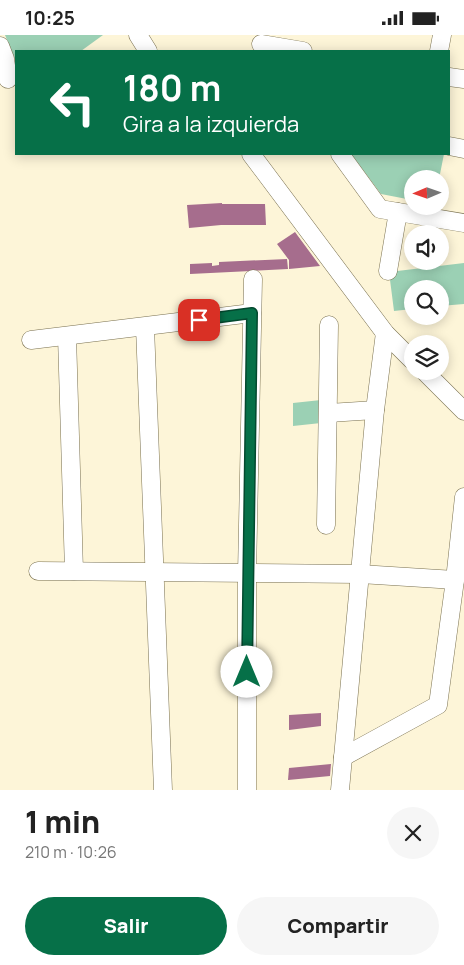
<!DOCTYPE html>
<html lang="es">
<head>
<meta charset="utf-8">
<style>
	body { margin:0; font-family:Manrope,sans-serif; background:#f6f6f6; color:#222; height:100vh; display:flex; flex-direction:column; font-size:19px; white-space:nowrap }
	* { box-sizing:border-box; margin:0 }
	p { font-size:16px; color:#767676 }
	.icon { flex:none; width:28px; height:28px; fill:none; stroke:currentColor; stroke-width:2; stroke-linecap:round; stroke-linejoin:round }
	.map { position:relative; height:755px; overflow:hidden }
	.panel { display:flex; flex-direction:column; background:#fff; flex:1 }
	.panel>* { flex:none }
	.guide { position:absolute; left:15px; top:15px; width:435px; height:105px; border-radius:0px; box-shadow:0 2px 12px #0003; background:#067048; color:#fff; overflow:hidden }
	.needle { width:32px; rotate:268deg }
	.tools { position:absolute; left:404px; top:135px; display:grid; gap:10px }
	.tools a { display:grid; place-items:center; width:45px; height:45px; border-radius:50%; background:#fff; box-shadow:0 2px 12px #0003; font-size:25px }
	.pin { position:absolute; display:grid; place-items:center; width:42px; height:42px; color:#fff; margin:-21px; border-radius:10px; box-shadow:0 2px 8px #0006 }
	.me { position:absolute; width:55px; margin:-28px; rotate:0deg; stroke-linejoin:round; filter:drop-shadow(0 0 4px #0008) }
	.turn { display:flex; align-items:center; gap:18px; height:105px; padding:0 25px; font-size:22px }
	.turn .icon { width:65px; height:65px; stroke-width:2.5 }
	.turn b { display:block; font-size:35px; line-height:42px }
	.round { display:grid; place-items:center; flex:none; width:52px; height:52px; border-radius:26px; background:#f6f6f6 }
	.summary { display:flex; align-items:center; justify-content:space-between; height:85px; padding:0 25px }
	h1 { font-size:30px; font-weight:800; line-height:38px }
	.primary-button { display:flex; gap:10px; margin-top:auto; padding:10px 25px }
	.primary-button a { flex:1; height:58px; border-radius:30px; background:#067048; color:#fff; font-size:20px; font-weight:800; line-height:58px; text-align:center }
	.primary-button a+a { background:#f6f6f6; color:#222 }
	.status { display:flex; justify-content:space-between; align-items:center; height:35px; padding:0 25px; background:#fff; direction:ltr }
	.status svg { height:14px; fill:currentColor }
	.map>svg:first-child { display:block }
	.green { fill:#9bd0b4 }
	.building { fill:#a66d8d }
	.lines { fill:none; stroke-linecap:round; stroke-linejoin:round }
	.minor-casing { stroke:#7a7150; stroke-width:19 }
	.minor { stroke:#fff; stroke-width:18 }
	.route-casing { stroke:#04492f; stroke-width:12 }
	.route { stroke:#067048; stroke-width:9 }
</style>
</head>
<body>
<div class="status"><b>10:25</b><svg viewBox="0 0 49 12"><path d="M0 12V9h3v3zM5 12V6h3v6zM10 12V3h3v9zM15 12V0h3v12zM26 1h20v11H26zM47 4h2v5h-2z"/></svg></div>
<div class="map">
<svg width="464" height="755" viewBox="0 0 464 755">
	<rect width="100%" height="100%" fill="#fdf5d8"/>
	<g class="green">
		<polygon points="5,0 103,0 81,16 16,16 16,27"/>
		<polygon points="351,119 444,119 439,144 412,144 412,165 381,159"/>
		<polygon points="464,228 464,269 440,271 440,254 412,254 412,274 394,276 389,237"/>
		<polygon points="321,365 321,388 293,391 293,368"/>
	</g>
	<g class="building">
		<polygon points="222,168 222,169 265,169 266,190 221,190 189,193 187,170"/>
		<polygon points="295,197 320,231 289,234 289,225 277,209"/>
		<polygon points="287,224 288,234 190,239 190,229 212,228 212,231 219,230 219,227"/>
		<polygon points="321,678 321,691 289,695 289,680"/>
		<polygon points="331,729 330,741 288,745 289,733"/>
	</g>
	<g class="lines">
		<g class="minor-casing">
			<g id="minor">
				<polyline points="138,0 148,16"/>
				<polyline points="261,9 303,16"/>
				<polyline points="0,11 5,24 8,44"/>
				<polyline points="439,16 442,0"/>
				<polyline points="449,42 464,44"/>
				<polyline points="449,111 464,114"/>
				<polyline points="251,119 385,298 412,325"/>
				<polyline points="340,119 380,174 464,188"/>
				<polyline points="388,236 398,177"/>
				<polyline points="145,292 163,755"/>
				<polyline points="67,301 74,536"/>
				<polyline points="31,305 252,278"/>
				<polyline points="424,336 464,376"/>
				<polyline points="329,378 375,375"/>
				<polyline points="326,490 329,290"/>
				<polyline points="38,536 360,539 455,545 464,462"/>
				<polyline points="343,722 438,670 455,545"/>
				<polyline points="247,755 247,539 253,244"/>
				<polyline points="340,755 375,375 385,298"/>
			</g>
		</g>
		<use href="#minor" class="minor"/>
	</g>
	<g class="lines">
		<g class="route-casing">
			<polyline id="route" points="199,285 252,278 247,637"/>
		</g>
		<use href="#route" class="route"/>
	</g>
</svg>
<div class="tools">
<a><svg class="needle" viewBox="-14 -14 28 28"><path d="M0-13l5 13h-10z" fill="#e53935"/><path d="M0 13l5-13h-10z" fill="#767676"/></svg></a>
<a><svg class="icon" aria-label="sound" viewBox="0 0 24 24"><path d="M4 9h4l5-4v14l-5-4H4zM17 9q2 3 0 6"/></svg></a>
<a><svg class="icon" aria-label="search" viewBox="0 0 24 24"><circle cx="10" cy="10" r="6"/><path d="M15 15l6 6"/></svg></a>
<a><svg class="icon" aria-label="layers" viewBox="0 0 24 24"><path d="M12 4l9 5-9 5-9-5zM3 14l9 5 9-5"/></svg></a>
</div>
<div class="pin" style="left:199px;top:285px;background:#d93025"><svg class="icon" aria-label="arrive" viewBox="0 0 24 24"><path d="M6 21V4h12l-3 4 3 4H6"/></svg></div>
<svg class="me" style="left:247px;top:637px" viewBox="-20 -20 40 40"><circle r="19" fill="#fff"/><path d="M0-13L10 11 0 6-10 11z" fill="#067048"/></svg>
<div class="guide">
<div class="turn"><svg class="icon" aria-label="left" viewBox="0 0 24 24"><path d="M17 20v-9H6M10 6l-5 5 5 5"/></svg><div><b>180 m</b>Gira a la izquierda</div></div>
</div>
</div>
<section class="panel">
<div class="summary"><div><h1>1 min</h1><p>210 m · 10:26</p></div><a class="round"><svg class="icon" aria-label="close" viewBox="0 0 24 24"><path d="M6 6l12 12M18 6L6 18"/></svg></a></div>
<div class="primary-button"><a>Salir</a><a>Compartir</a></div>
</section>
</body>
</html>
